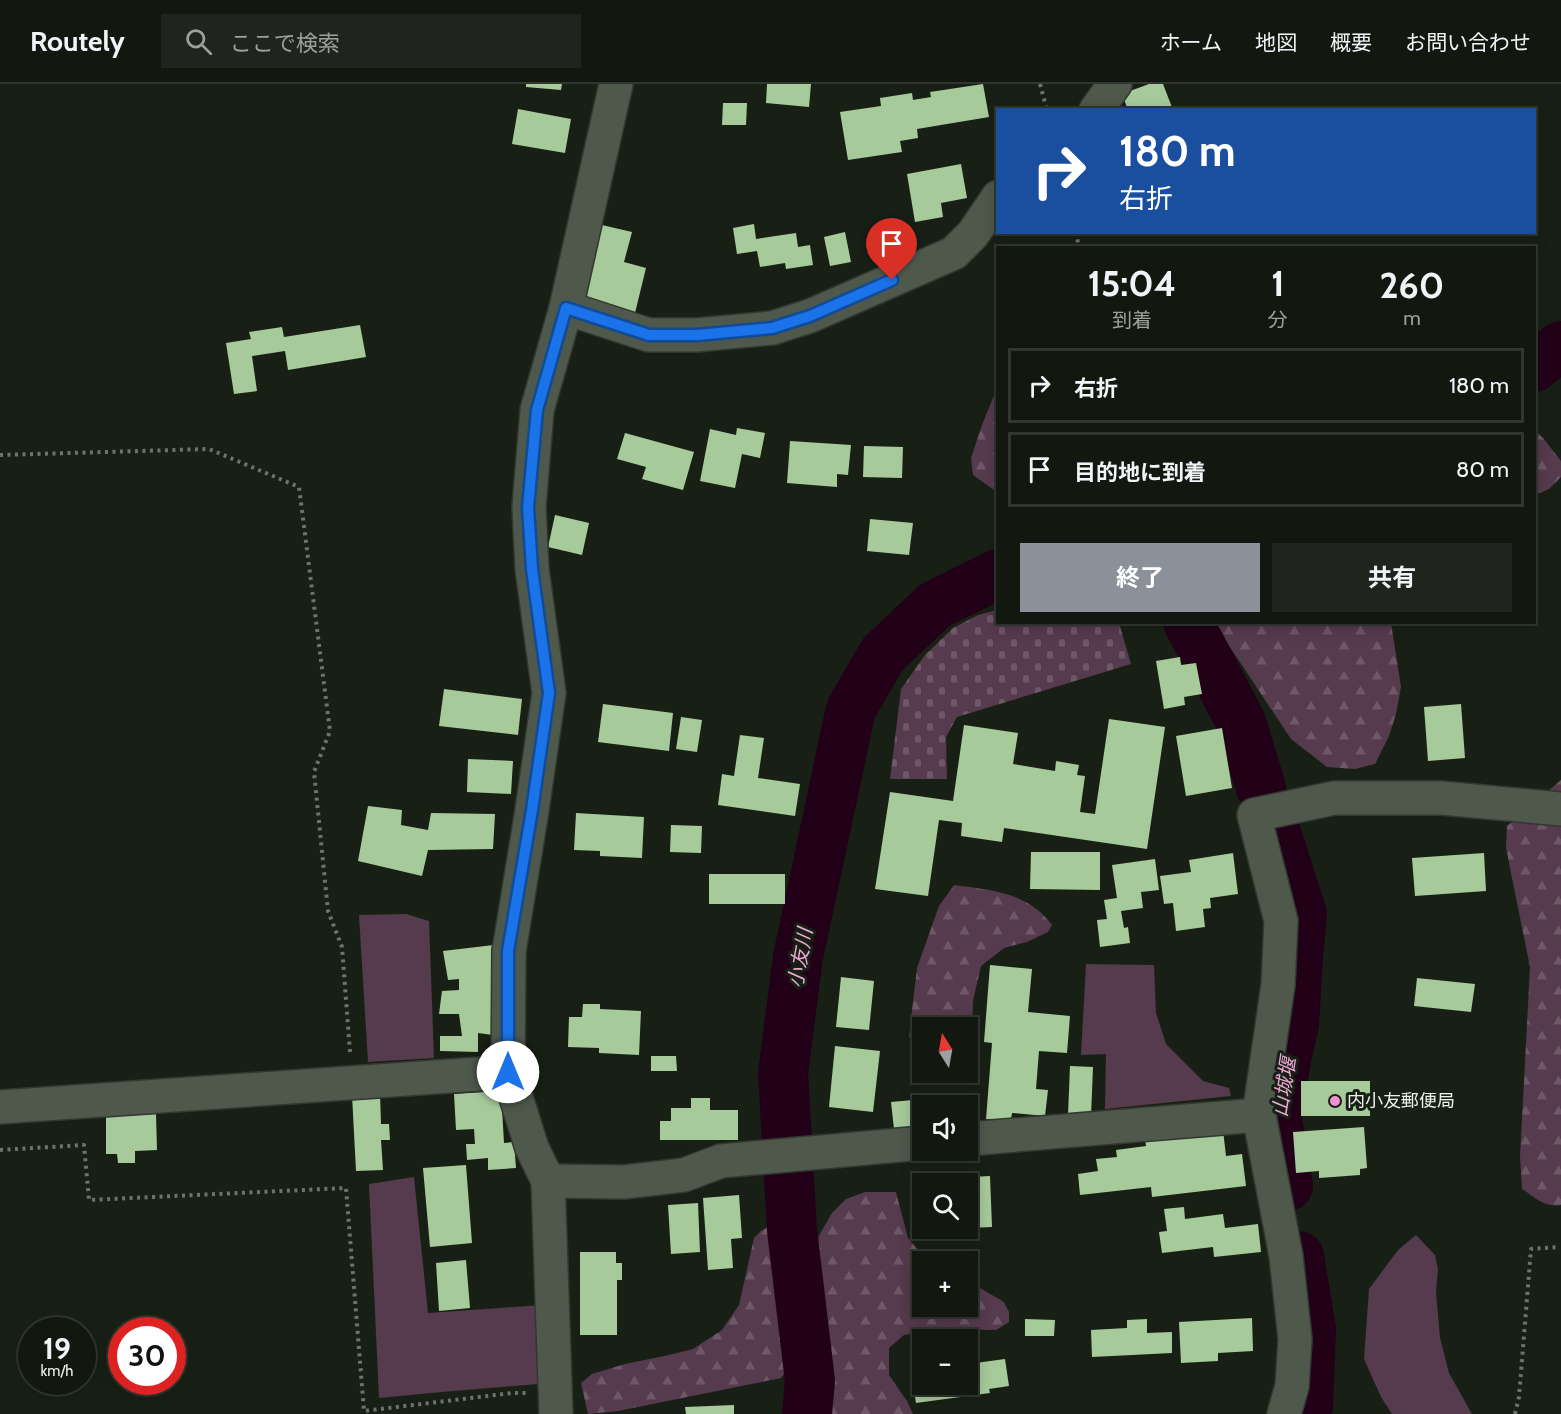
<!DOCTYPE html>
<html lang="ja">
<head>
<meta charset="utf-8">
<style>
	body { margin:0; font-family:Cabin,"Noto Sans JP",sans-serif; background:#1f251e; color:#f1f3f6; height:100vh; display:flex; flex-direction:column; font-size:22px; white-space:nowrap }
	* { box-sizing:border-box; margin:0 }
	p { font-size:20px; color:#9ca09f }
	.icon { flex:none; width:33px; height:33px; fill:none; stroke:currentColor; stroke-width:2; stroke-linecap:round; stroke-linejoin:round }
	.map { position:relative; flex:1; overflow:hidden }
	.panel { position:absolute; left:996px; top:162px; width:540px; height:378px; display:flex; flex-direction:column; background:#121810; border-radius:0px; box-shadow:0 3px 15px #0003,0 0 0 2px #313730 }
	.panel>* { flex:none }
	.top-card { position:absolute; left:996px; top:24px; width:540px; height:126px; border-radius:0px; box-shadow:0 3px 15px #0003,0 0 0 2px #313730; background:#1a4fa0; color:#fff; overflow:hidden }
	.needle { width:39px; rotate:349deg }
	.buttons { position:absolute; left:912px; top:933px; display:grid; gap:12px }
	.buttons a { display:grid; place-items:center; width:66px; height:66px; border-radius:0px; background:#121810; box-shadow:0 3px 15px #0003,0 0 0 2px #313730; font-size:30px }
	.speed { position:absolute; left:18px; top:1233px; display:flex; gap:12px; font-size:30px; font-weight:700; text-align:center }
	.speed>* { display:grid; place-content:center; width:78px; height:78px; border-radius:50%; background:#121810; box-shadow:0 3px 15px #0003,0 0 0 2px #313730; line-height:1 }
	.speed small { font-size:15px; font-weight:400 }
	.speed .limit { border:9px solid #d22; background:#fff; color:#111 }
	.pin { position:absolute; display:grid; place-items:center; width:51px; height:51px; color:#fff; margin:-62px -26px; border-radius:50% 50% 50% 0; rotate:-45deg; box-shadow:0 0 6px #0007 }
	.pin .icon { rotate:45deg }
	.me { position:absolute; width:66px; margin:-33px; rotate:0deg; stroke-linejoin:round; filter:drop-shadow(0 0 4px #0008) }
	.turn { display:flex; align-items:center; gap:21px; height:126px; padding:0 24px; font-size:27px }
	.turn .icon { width:78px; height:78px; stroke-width:2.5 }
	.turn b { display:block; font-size:42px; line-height:51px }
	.eta { display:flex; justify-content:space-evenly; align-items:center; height:102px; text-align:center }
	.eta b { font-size:36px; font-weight:700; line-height:42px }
	.action { display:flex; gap:12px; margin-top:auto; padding:12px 24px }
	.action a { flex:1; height:69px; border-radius:0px; background:#8c9099; color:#fff; font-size:24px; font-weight:700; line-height:69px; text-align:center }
	.action a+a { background:#1f251e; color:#f1f3f6 }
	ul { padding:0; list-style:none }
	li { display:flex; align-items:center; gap:18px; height:75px; margin:0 12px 9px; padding:0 12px; border:3px solid #313730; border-radius:0px }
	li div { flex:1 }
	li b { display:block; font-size:22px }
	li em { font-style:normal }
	header { display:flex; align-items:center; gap:36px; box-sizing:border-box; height:84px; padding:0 30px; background:#121810; border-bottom:2px solid #313730 }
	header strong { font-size:28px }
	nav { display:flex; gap:33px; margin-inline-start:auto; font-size:21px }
	.search { width:420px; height:54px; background:#1f251e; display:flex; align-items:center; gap:15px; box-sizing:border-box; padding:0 21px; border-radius:0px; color:#9ca09f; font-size:22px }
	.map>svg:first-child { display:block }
	.green { fill:#563a4d }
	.forest { fill:url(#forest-firs) }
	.cemetery { fill:url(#cemetery-stones) }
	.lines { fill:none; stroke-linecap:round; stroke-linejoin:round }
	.river { stroke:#210018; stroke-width:50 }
	.building { fill:#a7ca9b }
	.minor-casing { stroke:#323831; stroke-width:36 }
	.path { stroke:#6d746a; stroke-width:4; stroke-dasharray:3 4.5; stroke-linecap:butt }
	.minor { stroke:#4e584b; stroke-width:33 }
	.route-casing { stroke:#114b97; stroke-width:15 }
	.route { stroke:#1a73e8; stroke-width:10 }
	.poi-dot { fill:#f391d5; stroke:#182015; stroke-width:2 }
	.labels { text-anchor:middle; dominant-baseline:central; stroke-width:6; stroke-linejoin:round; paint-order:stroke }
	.poi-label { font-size:18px; fill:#ecf2ea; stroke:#182015; text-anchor:start }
	.water-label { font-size:20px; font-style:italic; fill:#eda6d6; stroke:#182015 }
</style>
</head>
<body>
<header>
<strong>Routely</strong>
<div class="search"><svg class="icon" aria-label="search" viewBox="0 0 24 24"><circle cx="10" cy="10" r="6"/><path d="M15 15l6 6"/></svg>ここで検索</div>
<nav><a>ホーム</a><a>地図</a><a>概要</a><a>お問い合わせ</a></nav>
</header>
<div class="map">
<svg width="1561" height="1330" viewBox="0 0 1561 1330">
	<defs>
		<pattern id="forest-firs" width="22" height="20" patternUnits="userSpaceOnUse" patternTransform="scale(1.5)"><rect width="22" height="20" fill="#563a4d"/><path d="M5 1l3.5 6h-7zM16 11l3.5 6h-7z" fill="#6e5767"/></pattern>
		<pattern id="cemetery-stones" width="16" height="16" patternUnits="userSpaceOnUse" patternTransform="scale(1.5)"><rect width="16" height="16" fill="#563a4d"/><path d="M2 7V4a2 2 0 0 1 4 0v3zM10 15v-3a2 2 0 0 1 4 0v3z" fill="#6e5767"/></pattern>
	</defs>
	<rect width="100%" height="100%" fill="#182015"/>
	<g class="green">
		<polygon points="406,830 429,837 434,974 368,978 359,831"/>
		<polygon points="1086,880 1154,881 1156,929 1166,960 1203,997 1229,1004 1231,1012 1105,1025 1106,970 1081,971"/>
		<polygon points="414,1093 428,1229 542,1221 550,1299 442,1308 379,1314 369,1100"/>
		<polygon points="1416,1151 1435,1171 1438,1185 1436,1208 1440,1254 1449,1289 1472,1330 1392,1330 1381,1313 1364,1275 1369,1205 1398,1166"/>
	</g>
	<g class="forest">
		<polygon points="997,304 997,408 973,391 971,374 982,341"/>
		<polygon points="1535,346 1543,354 1561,377 1561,393 1549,405 1535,411"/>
		<polygon points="1214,539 1391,539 1401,603 1396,630 1389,652 1375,680 1355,685 1327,683 1291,655"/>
		<path d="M1561,696v425c-16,3 -27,-8 -39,-16l-2,-32 10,-190 -24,-119 1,-22z"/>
		<path d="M954,801c28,4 62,6 85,26 5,4 9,9 13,14l-4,7 -21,10 -23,6 -23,18 -8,35 -1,38 -4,16v-27h-46v44l35,1 -27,10 -11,-10 -10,-37 8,-68 22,-62z"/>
		<polygon points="865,1108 896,1108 908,1154 923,1172 933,1177 922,1178 922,1222 968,1222 968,1197 1004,1218 1009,1228 1009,1238 996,1246 938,1245 904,1251 889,1264 889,1291 907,1317 913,1330 827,1330 820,1240 811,1188 812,1167 821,1148 832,1129 846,1115"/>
		<polygon points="773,1140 786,1183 793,1243 792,1279 781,1294 618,1327 588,1330 581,1299 592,1290 625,1280 669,1271 693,1265 722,1246 739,1221 754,1154 761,1147"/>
	</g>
	<polygon class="cemetery" points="997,526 998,538 1119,539 1131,580 957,633 946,653 947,695 890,695 901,605 925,571 953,544 978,531"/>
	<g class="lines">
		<g class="river">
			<polyline points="1534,283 1561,262"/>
			<polyline points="1188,538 1241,638 1261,704"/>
			<polyline points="1276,749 1302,830 1298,873 1294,940 1286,976 1277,1035 1288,1102"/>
			<polyline points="1299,1172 1311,1245 1308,1323 1305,1330"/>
			<polyline points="807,1330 810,1297 792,1146 783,989 798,873 851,625 883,570 935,521 998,490"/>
		</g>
	</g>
	<g class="building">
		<polygon points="526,0 562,0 561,6 526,3"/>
		<polygon points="767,0 811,0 809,23 766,19"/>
		<polygon points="983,0 989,33 917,45 918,54 900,57 902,68 848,76 840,28 881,22 880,14 912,9 913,16 931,13 930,8"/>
		<polygon points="1149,0 1163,0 1173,26 1128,26 1122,10"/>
		<polygon points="723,19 747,19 746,41 722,41"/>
		<polygon points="518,25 571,35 565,69 512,60"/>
		<polygon points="961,80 967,114 941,119 943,133 915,138 907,90"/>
		<polygon points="754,140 756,155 796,149 798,163 810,161 813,181 786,185 785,179 760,183 757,167 737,170 733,144"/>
		<polygon points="602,141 632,148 624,178 646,184 635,229 583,216"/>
		<polygon points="845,148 851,178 830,182 824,153"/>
		<polygon points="360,241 366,273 288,286 285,267 252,272 257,307 234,310 226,259 251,255 249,248 282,243 284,253"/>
		<polygon points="737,344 765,349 760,374 742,370 735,404 700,397 710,345 736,351"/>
		<polygon points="625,349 694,368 683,406 642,395 646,383 617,375"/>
		<polygon points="790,357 851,361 848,391 837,390 837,403 787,399"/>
		<polygon points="864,362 903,363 902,394 863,393"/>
		<polygon points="555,431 589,439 582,471 548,463"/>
		<polygon points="870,435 913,439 909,471 867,467"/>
		<polygon points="1180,573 1181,581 1196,579 1202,610 1184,613 1185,621 1164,625 1156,577"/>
		<polygon points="444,605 522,615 518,651 439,642"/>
		<polygon points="603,620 673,629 669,667 598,658"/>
		<polygon points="1461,620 1465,674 1428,677 1424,623"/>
		<polygon points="681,633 702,636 697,668 676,665"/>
		<polygon points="1109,635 1165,643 1147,765 1004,744 1002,758 961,752 962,739 939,736 928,812 875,805 890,708 953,717 964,641 1018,649 1013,680 1055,687 1056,677 1079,681 1077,691 1085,692 1080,728 1095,730"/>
		<polygon points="1222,644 1232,704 1186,712 1176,652"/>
		<polygon points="740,651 764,654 758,694 800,700 795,732 718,721 722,690 734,692"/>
		<polygon points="468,675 513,677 511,710 467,708"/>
		<polygon points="368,722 402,726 401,741 428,746 431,729 495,730 493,765 428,766 422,792 358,777"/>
		<polygon points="576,729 644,733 642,774 600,772 600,767 574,766"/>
		<polygon points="671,741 702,742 701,769 670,768"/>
		<polygon points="1031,768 1100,768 1100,806 1030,805"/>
		<polygon points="1233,769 1238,810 1210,814 1211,824 1203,825 1205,843 1176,847 1173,819 1164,820 1160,792 1191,788 1189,776"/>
		<polygon points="1484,769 1486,807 1415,812 1412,774"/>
		<polygon points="1155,775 1159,806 1141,808 1143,824 1121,827 1124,844 1128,843 1130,859 1100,863 1097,836 1107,835 1104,816 1117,814 1112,781"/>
		<rect x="709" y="790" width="76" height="30"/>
		<polygon points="502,860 493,951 478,949 478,968 440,967 440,952 462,952 459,930 439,930 442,907 459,906 459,895 448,896 443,867"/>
		<polygon points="990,881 1032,885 1028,928 1070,932 1067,969 1039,967 1036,1005 1048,1006 1045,1032 1012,1029 1011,1036 986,1035 992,959 984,958"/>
		<polygon points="841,893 874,897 869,946 836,943"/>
		<polygon points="1417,894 1475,900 1471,928 1414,922"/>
		<polygon points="583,920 600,920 600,925 641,927 639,971 599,969 599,964 568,963 569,933 582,933"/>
		<polygon points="835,962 880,967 873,1028 829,1023"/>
		<polygon points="651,972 676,972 677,987 651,987"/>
		<polygon points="1070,982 1093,983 1091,1032 1068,1031"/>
		<rect x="1301" y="997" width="69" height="35"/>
		<polygon points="501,1007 504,1059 514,1058 516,1084 488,1086 488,1074 467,1076 466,1060 475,1060 474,1045 456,1046 454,1010"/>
		<polygon points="380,1010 381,1040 389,1040 390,1056 381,1056 383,1086 356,1087 352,1011"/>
		<polygon points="929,1011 968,1013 968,1022 928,1022"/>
		<polygon points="691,1014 710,1014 710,1026 738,1026 738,1056 660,1056 660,1037 671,1037 671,1024 691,1024"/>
		<polygon points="913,1016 916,1043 894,1045 891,1018"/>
		<polygon points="156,1030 157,1066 135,1067 135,1079 118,1079 117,1070 106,1070 106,1032"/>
		<polygon points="1364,1043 1367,1084 1360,1085 1360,1091 1319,1094 1319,1087 1296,1089 1293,1048"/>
		<polygon points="1223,1046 1226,1072 1242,1070 1246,1102 1152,1113 1151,1103 1080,1111 1078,1090 1098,1087 1096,1075 1117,1073 1116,1066 1146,1062 1145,1055"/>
		<polygon points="466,1081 472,1159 430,1163 423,1084"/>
		<polygon points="990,1092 992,1143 968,1144 968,1100 922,1100 922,1146 920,1146 917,1096"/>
		<polygon points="739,1111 742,1154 731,1155 733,1184 708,1186 703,1114"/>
		<polygon points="698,1119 700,1168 671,1170 668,1121"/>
		<polygon points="1184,1123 1185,1135 1223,1130 1225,1144 1258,1140 1261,1168 1214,1173 1213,1163 1162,1169 1159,1148 1167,1147 1164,1125"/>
		<polygon points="580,1168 616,1168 616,1179 622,1179 622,1196 617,1196 617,1251 580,1251"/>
		<polygon points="466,1176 470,1224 439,1227 436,1179"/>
		<polygon points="1252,1234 1253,1267 1218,1269 1218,1277 1181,1279 1179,1238"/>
		<polygon points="1025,1235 1055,1236 1054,1252 1025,1252"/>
		<polygon points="1147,1235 1147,1249 1172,1248 1172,1269 1092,1273 1091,1246 1127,1244 1127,1236"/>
		<polygon points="922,1266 922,1300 968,1300 968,1280 1005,1275 1009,1302 989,1305 990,1309 916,1319 912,1295 918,1294 915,1267"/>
		<polygon points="734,1321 734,1330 686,1330 685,1323"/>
	</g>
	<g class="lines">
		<g class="minor-casing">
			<g id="minor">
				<polyline points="1096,26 1115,0"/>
				<polyline points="566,224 649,251 697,251 772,244 810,232 954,169 973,150 998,113"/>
				<polyline points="0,1023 508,988"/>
				<polyline points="968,1055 1259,1031"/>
				<polyline points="548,1097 624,1098 684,1091 721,1077 922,1059"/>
				<polyline points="556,1330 548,1097 532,1064 508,988 509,867 532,726 549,609 532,485 529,423 537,326 566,224 616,0"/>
				<polyline points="1284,1330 1292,1302 1295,1255 1286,1172 1259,1031 1278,901 1281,837 1254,731 1334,714 1441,714 1561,725"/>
			</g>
		</g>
		<g class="path">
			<polyline points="1040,0 1047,26"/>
			<polyline points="1076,148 1079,164"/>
			<polyline points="0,371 209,365 299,403 330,647 314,688 328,827 342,863 350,968"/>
			<polyline points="0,1066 84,1061 89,1116 346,1104 364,1327 512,1309 526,1309"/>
			<polyline points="1515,1330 1519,1313 1531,1165 1560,1163"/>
		</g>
		<use href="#minor" class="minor"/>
	</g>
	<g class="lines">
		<g class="route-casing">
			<polyline id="route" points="508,988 508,867 532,726 549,609 532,485 528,423 537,326 566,224 649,251 697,251 772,244 810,232 892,196"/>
		</g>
		<use href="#route" class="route"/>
	</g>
	<circle class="poi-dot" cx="1335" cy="1017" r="6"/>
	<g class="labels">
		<g class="poi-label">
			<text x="1347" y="1017">内小友郵便局</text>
		</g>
		<g class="water-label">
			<text transform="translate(800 874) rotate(-80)">小友川</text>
			<text transform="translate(1284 1003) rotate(-81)">山城堰</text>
		</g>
	</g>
</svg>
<div class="buttons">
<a><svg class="needle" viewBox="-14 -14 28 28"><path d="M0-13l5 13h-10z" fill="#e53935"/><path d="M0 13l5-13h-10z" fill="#9ca09f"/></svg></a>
<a><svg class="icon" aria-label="sound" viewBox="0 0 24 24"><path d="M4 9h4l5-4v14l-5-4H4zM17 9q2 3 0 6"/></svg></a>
<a><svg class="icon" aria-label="search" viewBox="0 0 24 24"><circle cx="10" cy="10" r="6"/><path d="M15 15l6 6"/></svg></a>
<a>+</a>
<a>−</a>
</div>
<div class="speed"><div>19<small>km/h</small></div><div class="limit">30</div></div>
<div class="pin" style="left:892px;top:196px;background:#d93025"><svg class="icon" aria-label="arrive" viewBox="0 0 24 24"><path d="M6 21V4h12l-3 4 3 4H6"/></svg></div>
<svg class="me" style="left:508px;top:988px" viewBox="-20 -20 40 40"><circle r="19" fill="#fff"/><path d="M0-13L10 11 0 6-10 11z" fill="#1a73e8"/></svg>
<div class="top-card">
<div class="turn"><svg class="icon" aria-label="right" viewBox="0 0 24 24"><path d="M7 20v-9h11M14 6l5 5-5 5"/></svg><div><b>180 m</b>右折</div></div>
</div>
<section class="panel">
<div class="eta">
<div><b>15:04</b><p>到着</p></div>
<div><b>1</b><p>分</p></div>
<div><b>260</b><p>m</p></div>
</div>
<ul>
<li><svg class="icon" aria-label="right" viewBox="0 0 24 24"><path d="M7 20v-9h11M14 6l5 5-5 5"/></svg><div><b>右折</b></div><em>180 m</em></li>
<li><svg class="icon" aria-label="arrive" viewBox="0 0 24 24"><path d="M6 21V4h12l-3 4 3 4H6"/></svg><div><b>目的地に到着</b></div><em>80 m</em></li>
</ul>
<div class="action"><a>終了</a><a>共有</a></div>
</section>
</div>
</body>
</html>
